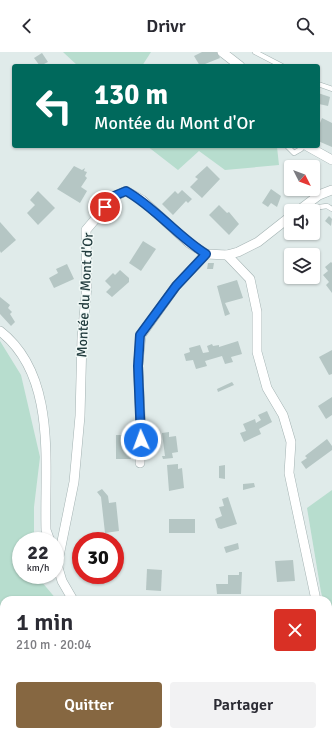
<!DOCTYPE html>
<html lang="fr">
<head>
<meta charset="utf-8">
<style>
	body { margin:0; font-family:Signika,sans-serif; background:#f2f2f3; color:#2b2b33; height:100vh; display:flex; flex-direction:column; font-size:15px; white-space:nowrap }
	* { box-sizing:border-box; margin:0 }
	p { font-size:13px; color:#7c7c81 }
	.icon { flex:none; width:22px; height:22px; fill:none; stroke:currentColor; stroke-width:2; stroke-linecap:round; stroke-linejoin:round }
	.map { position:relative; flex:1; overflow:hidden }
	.panel { position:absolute; left:0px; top:544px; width:332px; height:140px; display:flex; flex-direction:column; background:#fff; border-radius:12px 12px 0 0; box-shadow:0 1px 3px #0004 }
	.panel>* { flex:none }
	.hud { position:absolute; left:12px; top:12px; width:308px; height:84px; border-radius:4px; box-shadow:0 1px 3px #0004; background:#00695c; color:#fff; overflow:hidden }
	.needle { width:26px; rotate:132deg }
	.buttons { position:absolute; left:284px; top:108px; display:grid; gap:8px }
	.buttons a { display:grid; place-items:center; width:36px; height:36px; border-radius:4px; background:#fff; box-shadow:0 1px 3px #0004; font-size:20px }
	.speed { position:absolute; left:12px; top:480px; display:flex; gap:8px; font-size:20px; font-weight:700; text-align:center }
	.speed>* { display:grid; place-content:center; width:52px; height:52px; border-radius:50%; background:#fff; box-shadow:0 1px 3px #0004; line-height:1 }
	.speed small { font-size:10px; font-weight:400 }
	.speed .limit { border:6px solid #d22; background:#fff; color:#111 }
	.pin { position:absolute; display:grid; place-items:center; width:34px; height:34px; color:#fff; margin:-17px; border:2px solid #fff; border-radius:50%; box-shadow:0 1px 4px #0007 }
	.me { position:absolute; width:44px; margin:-22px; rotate:358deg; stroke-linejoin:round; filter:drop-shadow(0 0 3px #0008) }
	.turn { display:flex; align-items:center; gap:14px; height:84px; padding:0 16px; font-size:18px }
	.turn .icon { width:52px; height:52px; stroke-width:2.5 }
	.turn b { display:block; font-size:28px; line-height:34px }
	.round { display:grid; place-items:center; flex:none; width:42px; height:42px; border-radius:4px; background:#f2f2f3 }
	.overview { display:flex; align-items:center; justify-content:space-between; height:68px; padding:0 16px }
	h1 { font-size:24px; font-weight:600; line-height:30px }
	.cta { display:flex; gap:8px; margin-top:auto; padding:8px 16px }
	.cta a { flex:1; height:46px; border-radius:4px; background:#866741; color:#fff; font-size:16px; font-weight:600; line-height:46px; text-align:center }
	.cta a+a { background:#f2f2f3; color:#2b2b33 }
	header { display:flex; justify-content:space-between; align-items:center; height:52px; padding:0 16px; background:#fff; font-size:18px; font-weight:600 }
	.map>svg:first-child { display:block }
	.green { fill:#b7ddce }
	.building { fill:#b5c6c4 }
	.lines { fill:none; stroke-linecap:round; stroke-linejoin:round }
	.lane-casing { stroke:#a3b2b2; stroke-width:5.5 }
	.street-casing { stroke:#a3b2b2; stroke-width:10 }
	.lane { stroke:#fff; stroke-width:4.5 }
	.street { stroke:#fff; stroke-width:9 }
	.route-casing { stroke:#114b97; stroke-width:10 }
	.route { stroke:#1a73e8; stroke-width:7 }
	.labels { text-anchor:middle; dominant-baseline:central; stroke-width:3; stroke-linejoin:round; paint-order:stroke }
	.street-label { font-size:14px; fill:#203a3c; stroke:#f0f8f6 }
</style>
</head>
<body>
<header><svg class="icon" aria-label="back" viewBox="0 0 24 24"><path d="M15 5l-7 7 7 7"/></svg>Drivr<svg class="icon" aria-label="search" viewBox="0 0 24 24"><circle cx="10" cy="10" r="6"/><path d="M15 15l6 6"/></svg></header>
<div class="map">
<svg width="332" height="684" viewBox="0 0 332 684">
	<rect width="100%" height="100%" fill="#e0ebea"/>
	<g class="green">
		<polygon points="63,0 151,0 142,14 78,14"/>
		<polygon points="147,94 275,94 277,95 279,113 225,118 199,99 178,118"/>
		<polygon points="0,289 21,323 40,405 34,455 34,489 21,489 21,523 36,523 57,548 4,548 4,627 0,629"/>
		<polygon points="332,438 332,574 330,574 328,565 328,548 323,548 321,540 307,456"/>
	</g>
	<g class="building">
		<polygon points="202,0 217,0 220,6 200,14 194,4"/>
		<polygon points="42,1 48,10 40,14 34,6"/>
		<polygon points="318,41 330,45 328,54 319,52 318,55"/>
		<polygon points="322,66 332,71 332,95 318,89 318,76"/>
		<polygon points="74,114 82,118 85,116 84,119 87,120 85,124 87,126 81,135 87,139 80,151 57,137"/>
		<polygon points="207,114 220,127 202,146 190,135 198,127 195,125"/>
		<polygon points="271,137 281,144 277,155 271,151 268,155 262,151"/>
		<polygon points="182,138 192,147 188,151 186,149 173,163 162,152 175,139 178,142"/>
		<polygon points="38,139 55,156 38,173 27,161 35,153 30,148"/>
		<polygon points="219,153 227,161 229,160 239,172 229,183 209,163"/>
		<polygon points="329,164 332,167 331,174 325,169"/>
		<polygon points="0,170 16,188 1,201 0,199"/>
		<polygon points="143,189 156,197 141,219 129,211"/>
		<polygon points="331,210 332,211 332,241 326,233 329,230 323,223 328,219 325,215"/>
		<polygon points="208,211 214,211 213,217 207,217"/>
		<polygon points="67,212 74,227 54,236 49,226 58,221 56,217"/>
		<polygon points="120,218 129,226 129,230 112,245 106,240 111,235 105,229 113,221 115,223"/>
		<polygon points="237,228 243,246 225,251 230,262 225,264 217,234"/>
		<polygon points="0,245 10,253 8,256 12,260 10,262 15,270 11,274 0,262"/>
		<polygon points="238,289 242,302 231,305 233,310 225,312 222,304 205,309 207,314 196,317 193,308 186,309 184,302 190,300 189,296 200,293 203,301 209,300 207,294 212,292 213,294 219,293 219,295"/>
		<polygon points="332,298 332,322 329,323 319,305"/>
		<polygon points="232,330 234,333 218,340 217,337"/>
		<polygon points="332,345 332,363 326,367 318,354"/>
		<polygon points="267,359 272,370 259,377 261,382 244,390 240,381 246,379 243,372 255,367 256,371 261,368 258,363"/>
		<polygon points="169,380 169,385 176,384 178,400 172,401 173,406 163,407 162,404 165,404 162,381"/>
		<polygon points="116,383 130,383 131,407 116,407"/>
		<polygon points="327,387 332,394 332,398 306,417 301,410 307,406 305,404"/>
		<polygon points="178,412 178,417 182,416 184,436 169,439 167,413"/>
		<polygon points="225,413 225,427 219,426 219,414"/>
		<polygon points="254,431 255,435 243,438 243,432"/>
		<polygon points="102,437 108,444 109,451 116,450 119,479 105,481 101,445 97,440"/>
		<polygon points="228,445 237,472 221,477 218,476 215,467 222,464 219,455 224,454 222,447"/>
		<rect x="169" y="467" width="26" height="14"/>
		<polygon points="238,491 239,497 226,501 224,495"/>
		<polygon points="293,508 295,529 277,530 275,509"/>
		<polygon points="147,517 162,518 161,539 146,538"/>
		<polygon points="239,520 242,520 241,542 217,542 216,532 228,532 228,523 239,523"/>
	</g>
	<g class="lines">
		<g class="lane-casing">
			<g id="lane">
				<polyline points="255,0 282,14"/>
				<polyline points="318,32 332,37"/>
				<polyline points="287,94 294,101 301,97 304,94"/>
				<polyline points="304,157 327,154 332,157"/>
			</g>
		</g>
		<g class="street-casing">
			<g id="street">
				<polyline points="222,0 240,14"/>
				<polyline points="307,94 332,108"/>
				<polyline points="298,159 319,143 332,138"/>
				<polyline points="227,203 250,227 257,260 257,300 267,336 283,363 291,390 289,421 316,548"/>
				<path d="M0,279c58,45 44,135 46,199l4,11"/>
				<polyline points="140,411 141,377 138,314 141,283 176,234 206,202"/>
				<polyline points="56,509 62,529 73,548"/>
				<polyline points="57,514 74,430 80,364 82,286 87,234 86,178 115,144 126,139 142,148 189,191 206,202 227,203 238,200 258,190 291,164"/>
				<polyline points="328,604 332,626"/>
				<polyline points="120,684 120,680"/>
			</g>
		</g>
		<use href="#lane" class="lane"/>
		<use href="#street" class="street"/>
	</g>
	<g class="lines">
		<g class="route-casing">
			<path id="route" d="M105,155l9,-11 12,-5c30,17 51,45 80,63l-30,32 -36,49 -2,31 3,74"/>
		</g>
		<use href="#route" class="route"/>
	</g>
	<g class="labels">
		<g class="street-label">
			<text transform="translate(85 243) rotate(-87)">Montée du Mont d'Or</text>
		</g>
	</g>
</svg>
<div class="buttons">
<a><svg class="needle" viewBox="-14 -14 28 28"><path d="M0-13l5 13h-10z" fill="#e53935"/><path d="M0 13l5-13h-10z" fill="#7c7c81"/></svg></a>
<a><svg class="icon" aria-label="sound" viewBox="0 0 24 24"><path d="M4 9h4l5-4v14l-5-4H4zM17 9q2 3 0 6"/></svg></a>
<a><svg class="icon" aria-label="layers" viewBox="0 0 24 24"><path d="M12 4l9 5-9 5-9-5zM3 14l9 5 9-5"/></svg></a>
</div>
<div class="speed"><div>22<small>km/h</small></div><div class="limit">30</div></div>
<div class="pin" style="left:105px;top:155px;background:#d93025"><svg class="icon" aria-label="arrive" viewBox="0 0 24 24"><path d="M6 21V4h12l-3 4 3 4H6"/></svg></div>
<svg class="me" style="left:141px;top:388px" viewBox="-20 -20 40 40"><circle r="17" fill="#1a73e8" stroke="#fff" stroke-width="3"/><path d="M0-11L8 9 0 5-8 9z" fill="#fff"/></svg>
<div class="hud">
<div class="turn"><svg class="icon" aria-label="left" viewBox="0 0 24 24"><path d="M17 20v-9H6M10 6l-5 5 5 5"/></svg><div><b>130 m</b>Montée du Mont d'Or</div></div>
</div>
<section class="panel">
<div class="overview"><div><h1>1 min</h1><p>210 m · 20:04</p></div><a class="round" style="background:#d93025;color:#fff"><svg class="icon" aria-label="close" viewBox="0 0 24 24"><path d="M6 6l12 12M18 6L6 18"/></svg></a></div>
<div class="cta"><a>Quitter</a><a>Partager</a></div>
</section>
</div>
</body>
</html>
